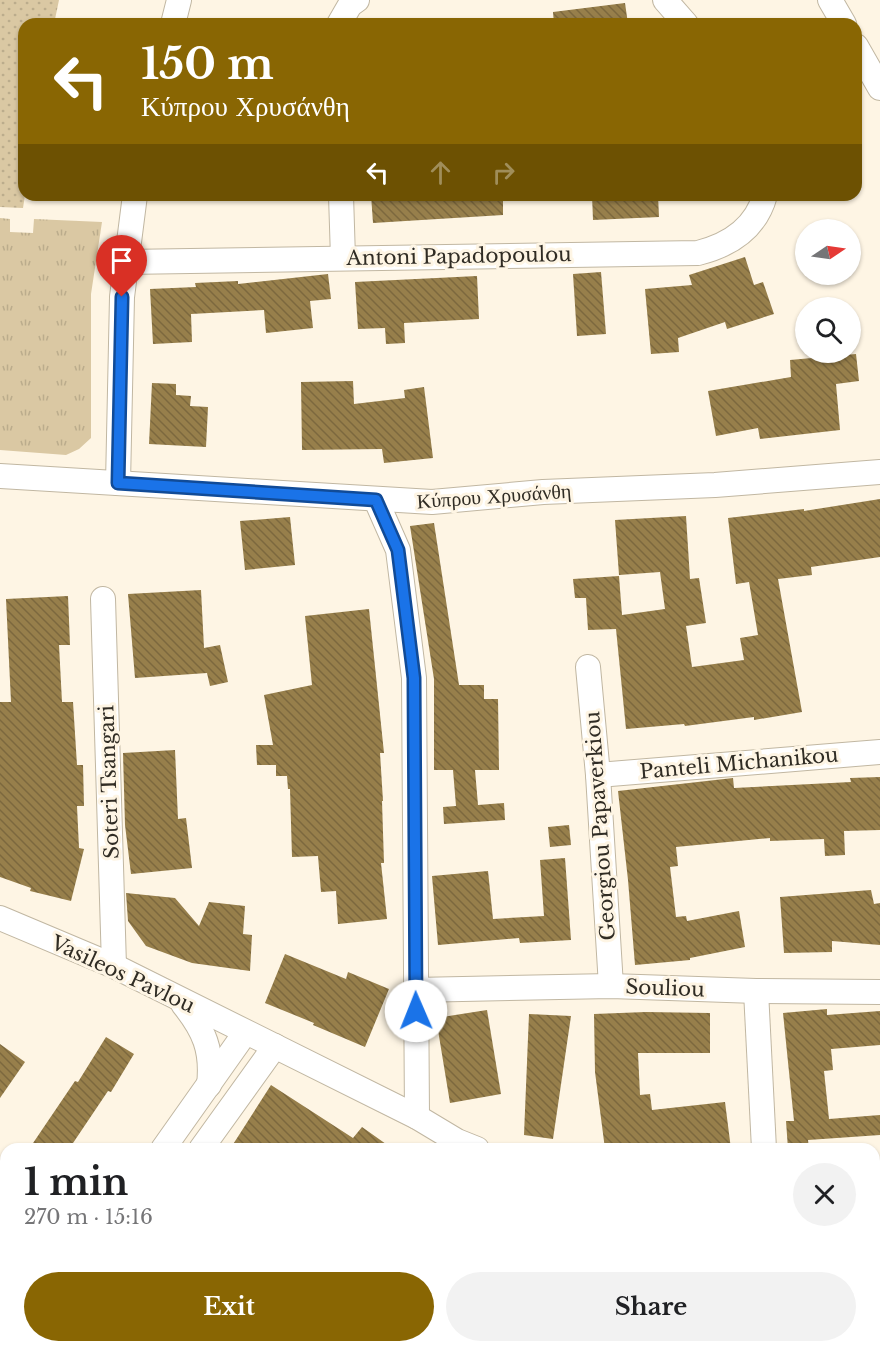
<!DOCTYPE html>
<html lang="en">
<head>
<meta charset="utf-8">
<style>
	body { margin:0; font-family:"Libre Baskerville",serif; background:#f2f2f2; color:#202124; height:100vh; display:flex; flex-direction:column; font-size:22px; white-space:nowrap }
	* { box-sizing:border-box; margin:0 }
	p { font-size:20px; color:#757577 }
	.icon { flex:none; width:33px; height:33px; fill:none; stroke:currentColor; stroke-width:2; stroke-linecap:round; stroke-linejoin:round }
	.map { position:relative; flex:1; overflow:hidden }
	.details { position:absolute; left:0px; top:1143px; width:880px; height:210px; display:flex; flex-direction:column; background:#fff; border-radius:18px 18px 0 0; box-shadow:0 2px 4px #0004 }
	.details>* { flex:none }
	.top-card { position:absolute; left:18px; top:18px; width:844px; height:183px; border-radius:18px; box-shadow:0 2px 4px #0004; background:#896603; color:#fff; overflow:hidden }
	.needle { width:39px; rotate:77deg }
	.tools { position:absolute; left:795px; top:219px; display:grid; gap:12px }
	.tools a { display:grid; place-items:center; width:66px; height:66px; border-radius:50%; background:#fff; box-shadow:0 2px 4px #0004; font-size:30px }
	.pin { position:absolute; display:grid; place-items:center; width:51px; height:51px; color:#fff; margin:-62px -26px; border-radius:50% 50% 50% 0; rotate:-45deg; box-shadow:0 0 6px #0007 }
	.pin .icon { rotate:45deg }
	.me { position:absolute; width:66px; margin:-33px; rotate:359deg; stroke-linejoin:round; filter:drop-shadow(0 0 4px #0008) }
	.turn { display:flex; align-items:center; gap:21px; height:126px; padding:0 24px; font-size:27px }
	.turn .icon { width:78px; height:78px; stroke-width:2.5 }
	.turn b { display:block; font-size:42px; line-height:51px }
	.lanes { display:flex; align-items:center; height:57px; padding:0 24px; background:#0003; justify-content:center; gap:30px; direction:ltr }
	.lanes .off { opacity:.35 }
	.round { display:grid; place-items:center; flex:none; width:63px; height:63px; border-radius:32px; background:#f2f2f2 }
	.head { display:flex; align-items:center; justify-content:space-between; height:102px; padding:0 24px }
	h1 { font-size:36px; font-weight:700; line-height:45px }
	.primary-button { display:flex; gap:12px; margin-top:auto; padding:12px 24px }
	.primary-button a { flex:1; height:69px; border-radius:36px; background:#896603; color:#fff; font-size:24px; font-weight:700; line-height:69px; text-align:center }
	.primary-button a+a { background:#f2f2f2; color:#202124 }
	.map>svg:first-child { display:block }
	.grass { fill:url(#grass-tufts) }
	.park { fill:url(#park-dots) }
	.building { fill:url(#building-back-hatch) }
	.lines { fill:none; stroke-linecap:round; stroke-linejoin:round }
	.minor-casing { stroke:#c1b7a2; stroke-width:26 }
	.minor { stroke:#fff; stroke-width:24 }
	.route-casing { stroke:#114b97; stroke-width:15 }
	.route { stroke:#1a73e8; stroke-width:10 }
	.labels { text-anchor:middle; dominant-baseline:central; stroke-width:6; stroke-linejoin:round; paint-order:stroke }
	.street-label { font-size:20px; fill:#302c24; stroke:#fef5e4 }
</style>
</head>
<body>
<div class="map">
<svg width="880" height="1353" viewBox="0 0 880 1353">
	<defs>
		<pattern id="grass-tufts" width="24" height="20" patternUnits="userSpaceOnUse" patternTransform="scale(1.5)"><rect width="24" height="20" fill="#dac8a3"/><path d="M3 7l-1-3M5 7V3M7 7l1-3M15 17l-1-3M17 17v-4M19 17l1-3" fill="none" stroke="#bbac8c"/></pattern>
		<pattern id="park-dots" width="8" height="8" patternUnits="userSpaceOnUse" patternTransform="scale(1.5)"><rect width="8" height="8" fill="#dac8a3"/><path d="M2 2h.1M6 6h.1" fill="none" stroke="#bbac8c" stroke-width="1.8" stroke-linecap="round"/></pattern>
		<pattern id="building-back-hatch" width="6" height="6" patternUnits="userSpaceOnUse" patternTransform="scale(1.5)"><rect width="6" height="6" fill="#977f4b"/><path d="M-1 5l2 2M0 0l6 6M5-1l2 2" fill="none" stroke="#7c683e"/></pattern>
	</defs>
	<rect width="100%" height="100%" fill="#fef5e4"/>
	<polygon class="grass" points="0,218 10,219 10,232 33,233 34,219 102,222 91,294 91,438 79,449 66,455 0,450"/>
	<polygon class="park" points="0,0 59,0 54,24 24,24 25,195 23,208 0,207"/>
	<g class="building">
		<polygon points="625,3 628,24 554,24 553,12"/>
		<polygon points="371,195 503,195 503,215 373,223"/>
		<polygon points="592,195 658,195 659,217 593,220"/>
		<polygon points="745,257 754,285 763,282 774,314 727,329 725,322 678,338 679,352 651,354 645,289 692,285 689,275"/>
		<polygon points="601,272 606,334 577,336 573,274"/>
		<polygon points="328,274 331,299 310,301 313,328 266,333 264,310 191,314 192,342 153,344 150,289 196,287 195,283 238,281 238,284"/>
		<polygon points="477,276 479,319 404,323 405,343 386,344 385,328 358,329 355,282"/>
		<polygon points="856,354 859,381 836,384 840,430 760,439 758,428 716,436 708,391 791,377 790,360"/>
		<polygon points="353,381 354,404 405,398 404,390 424,387 433,458 384,463 382,449 302,450 301,382"/>
		<polygon points="152,383 176,384 176,395 191,396 190,406 208,407 206,447 149,444"/>
		<polygon points="880,499 880,557 811,567 812,575 778,579 802,712 754,720 754,717 685,726 684,724 626,729 616,629 588,630 586,598 575,598 573,579 619,576 622,615 665,609 660,572 619,575 615,520 686,516 690,579 699,578 706,623 686,626 692,667 744,660 740,638 758,635 749,582 736,584 728,518 804,509 804,511"/>
		<polygon points="290,517 295,565 245,570 240,521"/>
		<polygon points="434,523 459,685 484,685 484,699 498,699 499,770 475,770 478,805 504,803 505,820 444,824 443,807 456,806 453,770 434,770 434,679 410,526"/>
		<polygon points="201,590 204,648 220,645 228,682 210,686 207,673 135,678 128,594"/>
		<polygon points="68,596 70,645 59,645 62,702 73,702 77,765 83,765 84,806 77,806 79,848 84,849 71,901 30,891 31,888 0,877 0,702 11,702 6,599"/>
		<polygon points="369,609 384,753 380,753 383,801 382,801 384,863 381,863 387,919 338,924 336,891 321,892 318,856 292,857 290,789 288,789 287,776 276,776 276,765 257,765 256,745 273,745 264,695 312,685 305,616"/>
		<polygon points="175,750 178,819 186,818 192,868 131,874 125,825 123,753"/>
		<polygon points="880,777 880,830 844,831 845,855 825,856 824,839 770,841 770,838 676,847 678,866 670,867 676,917 686,916 687,921 739,911 745,947 690,958 690,960 635,965 628,880 618,791 733,778 734,788 851,782 850,778"/>
		<polygon points="569,825 571,845 550,847 548,827"/>
		<polygon points="565,858 571,940 520,943 519,938 438,945 432,876 488,871 493,919 544,916 540,860"/>
		<polygon points="871,890 874,904 880,903 880,945 832,941 832,952 784,953 780,897"/>
		<polygon points="126,893 175,898 199,926 209,902 245,906 243,934 252,935 250,971 192,963 146,946 128,921"/>
		<polygon points="285,954 346,979 348,972 389,989 365,1047 313,1025 314,1023 265,1003"/>
		<polygon points="827,1009 827,1015 880,1011 880,1045 831,1049 833,1070 824,1071 829,1119 880,1115 880,1135 808,1140 809,1149 788,1149 786,1121 794,1121 783,1013"/>
		<polygon points="487,1010 501,1094 450,1103 436,1018"/>
		<polygon points="646,1012 710,1013 710,1053 638,1053 640,1095 650,1094 652,1110 725,1102 731,1149 605,1149 595,1072 594,1014"/>
		<polygon points="529,1014 571,1016 553,1139 524,1135"/>
		<polygon points="106,1037 134,1054 111,1092 108,1091 69,1149 29,1149 75,1081 78,1082"/>
		<polygon points="0,1044 25,1062 0,1098"/>
		<polygon points="271,1085 353,1138 362,1127 393,1149 230,1149"/>
	</g>
	<g class="lines">
		<g class="minor-casing">
			<g id="minor">
				<polyline points="665,0 686,24"/>
				<polyline points="830,0 844,24"/>
				<polyline points="173,24 179,0"/>
				<polyline points="339,24 350,5 357,0"/>
				<polyline points="856,46 880,88"/>
				<polyline points="341,195 343,258"/>
				<path d="M125,262l573,-9c32,-8 58,-25 67,-58"/>
				<polyline points="0,476 432,502 543,492 715,485 880,472"/>
				<polyline points="118,483 122,297 135,195"/>
				<polyline points="376,500 398,550 414,678 417,1117"/>
				<polyline points="103,599 114,966"/>
				<polyline points="588,667 598,775 611,986"/>
				<polyline points="598,775 880,752"/>
				<polyline points="0,918 114,966 417,1117 457,1141 477,1149"/>
				<polyline points="415,990 611,986 756,991 880,992"/>
				<polyline points="756,991 764,1149"/>
				<path d="M183,1004c21,26 30,46 26,81"/>
				<polyline points="163,1149 245,1033"/>
				<polyline points="201,1149 275,1046"/>
				<polyline points="874,1217 880,1217"/>
				<polyline points="385,1347 394,1353"/>
				<polyline points="11,1353 20,1347"/>
				<polyline points="53,1353 57,1347"/>
				<polyline points="217,1353 221,1347"/>
				<polyline points="460,1353 464,1347"/>
			</g>
		</g>
		<use href="#minor" class="minor"/>
	</g>
	<g class="lines">
		<g class="route-casing">
			<polyline id="route" points="122,297 118,483 376,500 398,550 414,678 416,1011"/>
		</g>
		<use href="#route" class="route"/>
	</g>
	<g class="labels">
		<g class="street-label">
			<text transform="translate(459 256) rotate(-1)">Antoni Papadopoulou</text>
			<text transform="translate(494 496) rotate(-4)">Κύπρου Χρυσάνθη</text>
			<text transform="translate(739 763) rotate(-5)">Panteli Michanikou</text>
			<text transform="translate(109 782) rotate(-92)">Soteri Tsangari</text>
			<text transform="translate(600 826) rotate(-94)">Georgiou Papaverkiou</text>
			<text transform="translate(123 974) rotate(25)">Vasileos Pavlou</text>
			<text transform="translate(665 988) rotate(2)">Souliou</text>
		</g>
	</g>
</svg>
<div class="tools">
<a><svg class="needle" viewBox="-14 -14 28 28"><path d="M0-13l5 13h-10z" fill="#e53935"/><path d="M0 13l5-13h-10z" fill="#757577"/></svg></a>
<a><svg class="icon" aria-label="search" viewBox="0 0 24 24"><circle cx="10" cy="10" r="6"/><path d="M15 15l6 6"/></svg></a>
</div>
<div class="pin" style="left:122px;top:297px;background:#d93025"><svg class="icon" aria-label="arrive" viewBox="0 0 24 24"><path d="M6 21V4h12l-3 4 3 4H6"/></svg></div>
<svg class="me" style="left:416px;top:1011px" viewBox="-20 -20 40 40"><circle r="19" fill="#fff"/><path d="M0-13L10 11 0 6-10 11z" fill="#1a73e8"/></svg>
<div class="top-card">
<div class="turn"><svg class="icon" aria-label="left" viewBox="0 0 24 24"><path d="M17 20v-9H6M10 6l-5 5 5 5"/></svg><div><b>150 m</b>Κύπρου Χρυσάνθη</div></div>
<div class="lanes"><svg class="icon" aria-label="left" viewBox="0 0 24 24"><path d="M17 20v-9H6M10 6l-5 5 5 5"/></svg><svg class="icon off" aria-label="ahead" viewBox="0 0 24 24"><path d="M12 20V5M6 11l6-6 6 6"/></svg><svg class="icon off" aria-label="right" viewBox="0 0 24 24"><path d="M7 20v-9h11M14 6l5 5-5 5"/></svg></div>
</div>
<section class="details">
<div class="head"><div><h1>1 min</h1><p>270 m · 15:16</p></div><a class="round"><svg class="icon" aria-label="close" viewBox="0 0 24 24"><path d="M6 6l12 12M18 6L6 18"/></svg></a></div>
<div class="primary-button"><a>Exit</a><a>Share</a></div>
</section>
</div>
</body>
</html>
